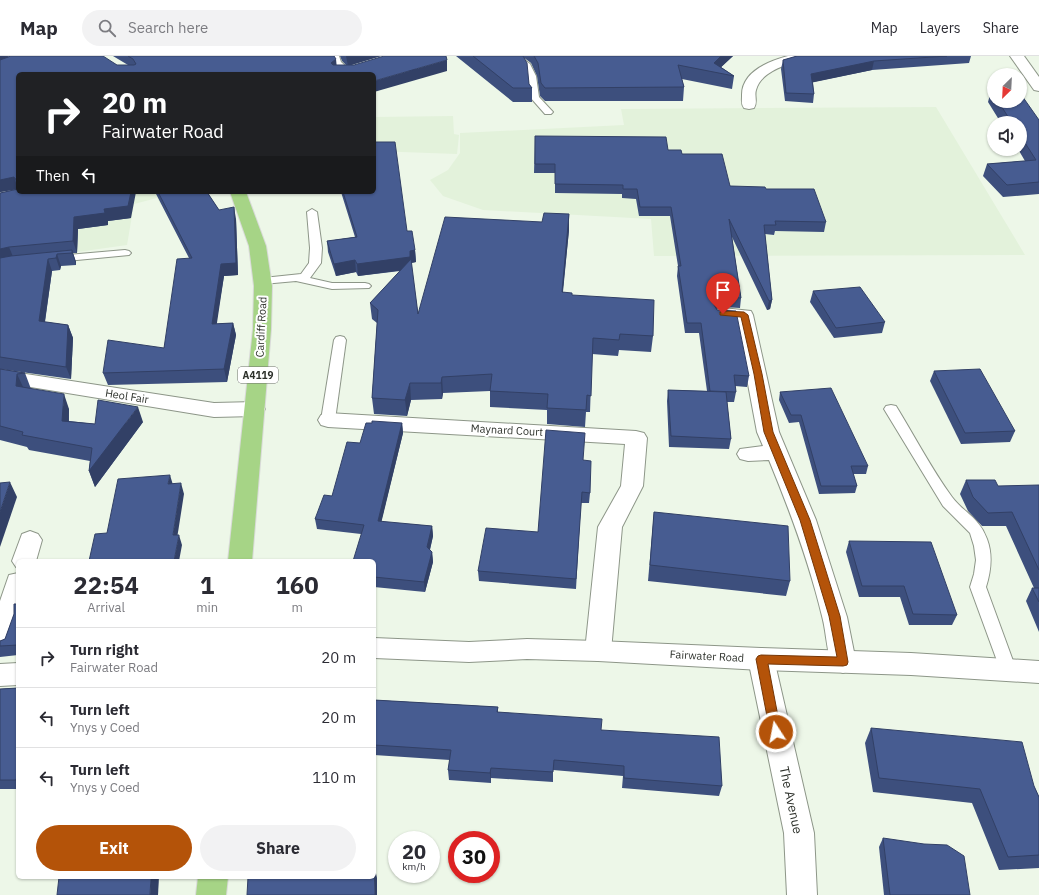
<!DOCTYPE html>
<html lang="en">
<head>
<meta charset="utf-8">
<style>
	body { margin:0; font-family:"IBM Plex Sans",sans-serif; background:#f2f2f3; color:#2b2b33; height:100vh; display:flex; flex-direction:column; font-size:15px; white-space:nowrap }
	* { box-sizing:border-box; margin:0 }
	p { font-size:13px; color:#7c7c81 }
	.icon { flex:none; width:22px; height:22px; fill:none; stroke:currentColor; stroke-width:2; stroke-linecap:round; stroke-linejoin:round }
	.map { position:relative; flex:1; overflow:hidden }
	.drawer { position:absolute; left:16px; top:503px; width:360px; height:320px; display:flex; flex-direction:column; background:#fff; border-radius:6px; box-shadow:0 1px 3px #0004 }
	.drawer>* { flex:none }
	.top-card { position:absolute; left:16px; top:16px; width:360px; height:122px; border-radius:6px; box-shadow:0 1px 3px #0004; background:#202124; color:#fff; overflow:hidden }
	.needle { width:26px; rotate:204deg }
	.tools { position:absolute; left:987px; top:12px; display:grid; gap:8px }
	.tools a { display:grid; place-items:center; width:40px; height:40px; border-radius:50%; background:#fff; box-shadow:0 1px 3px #0004; font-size:20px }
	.speed { position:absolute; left:388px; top:775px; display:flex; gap:8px; font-size:20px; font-weight:700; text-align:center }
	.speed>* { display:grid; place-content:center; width:52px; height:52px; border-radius:50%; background:#fff; box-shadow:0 1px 3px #0004; line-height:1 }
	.speed small { font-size:10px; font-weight:400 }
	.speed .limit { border:6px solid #d22; background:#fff; color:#111 }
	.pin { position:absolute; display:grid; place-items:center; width:34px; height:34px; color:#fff; margin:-41px -17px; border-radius:50% 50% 50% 0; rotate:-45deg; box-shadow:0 0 4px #0007 }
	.pin .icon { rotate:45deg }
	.me { position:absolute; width:44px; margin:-22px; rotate:349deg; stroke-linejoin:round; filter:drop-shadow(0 0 3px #0008) }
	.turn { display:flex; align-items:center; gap:14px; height:84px; padding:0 20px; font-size:18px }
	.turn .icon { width:52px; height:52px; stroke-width:2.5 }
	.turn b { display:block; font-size:28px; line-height:34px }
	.then { display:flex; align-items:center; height:38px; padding:0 20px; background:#0003; gap:8px; font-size:15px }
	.eta { display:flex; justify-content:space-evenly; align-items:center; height:68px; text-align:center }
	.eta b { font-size:24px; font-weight:800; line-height:28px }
	.button { display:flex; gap:8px; margin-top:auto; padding:8px 20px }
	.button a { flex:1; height:46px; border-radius:24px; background:#b45309; color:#fff; font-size:16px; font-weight:800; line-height:46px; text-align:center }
	.button a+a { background:#f2f2f3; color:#2b2b33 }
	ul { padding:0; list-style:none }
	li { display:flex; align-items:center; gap:12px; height:60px; padding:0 20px; border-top:1px solid #e1e1e2 }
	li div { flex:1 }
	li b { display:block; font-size:15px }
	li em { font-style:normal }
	header { display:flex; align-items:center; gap:24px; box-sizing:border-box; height:56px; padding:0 20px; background:#fff; border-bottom:1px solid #e1e1e2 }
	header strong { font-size:19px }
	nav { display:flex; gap:22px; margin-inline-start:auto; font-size:14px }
	.search { width:280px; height:36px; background:#f2f2f3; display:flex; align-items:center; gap:10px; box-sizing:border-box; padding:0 14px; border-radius:22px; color:#7c7c81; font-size:15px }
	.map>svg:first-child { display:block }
	.built { fill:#e3f2db }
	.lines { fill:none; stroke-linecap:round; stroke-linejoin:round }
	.service-casing { stroke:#8d9688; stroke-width:2 }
	.minor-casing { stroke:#8d9688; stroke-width:2 }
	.tertiary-casing { stroke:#8d9688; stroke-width:2 }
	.primary-casing { stroke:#d9dad9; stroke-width:2 }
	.service { fill:#fff; fill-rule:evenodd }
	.minor { fill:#fff; fill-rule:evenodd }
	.tertiary { fill:#fff; fill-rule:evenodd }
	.primary { fill:#a6d486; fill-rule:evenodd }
	.wall { fill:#3d4f7d }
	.shaded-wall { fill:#324066 }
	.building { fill:#475c91; stroke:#324066 }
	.route { fill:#b45309; stroke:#753606 }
	.labels { text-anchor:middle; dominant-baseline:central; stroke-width:4; stroke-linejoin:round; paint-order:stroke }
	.shield { fill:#fff; stroke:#6c6f6b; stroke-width:1 }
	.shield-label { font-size:10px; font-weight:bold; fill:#2d312b }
	.street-label { font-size:11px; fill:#2d312b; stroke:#fff }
	.near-street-label { font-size:13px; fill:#2d312b; stroke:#fff }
</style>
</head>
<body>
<header>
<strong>Map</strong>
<div class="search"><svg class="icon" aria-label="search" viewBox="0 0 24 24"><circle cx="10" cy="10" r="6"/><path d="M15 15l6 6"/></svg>Search here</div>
<nav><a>Map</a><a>Layers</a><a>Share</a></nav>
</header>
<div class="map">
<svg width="1039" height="839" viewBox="0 0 1039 839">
	<rect width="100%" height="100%" fill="#edf7e8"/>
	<g class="built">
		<polygon points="936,51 1025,199 654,200 651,163 483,154 443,140 430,124 448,114 460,97 460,77 624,69 621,53"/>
		<polygon points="453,60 454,78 459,79 457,98 374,95 374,61"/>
		<polygon points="78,136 199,136 161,149 157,142 134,148 127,189 0,207 0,154"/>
	</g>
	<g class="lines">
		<g class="service-casing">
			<g id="service">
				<path d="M331,0h8l2,6 11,10 -1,2c-10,0 -18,-9 -20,-18z"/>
				<polygon points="509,0 519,0 530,8 536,20 539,41 553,56 551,58 545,58 530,41 528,20 523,11"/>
				<polygon points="312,153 317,156 322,192 321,207 310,222 332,227 365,227 369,228 371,230 369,232 332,233 296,225 263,228 259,227 257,225 259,223 263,222 301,218 309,207 310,192 307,156"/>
				<polygon points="125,194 129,195 131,197 129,199 56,206 50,203 56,200"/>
				<polygon points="340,280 344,281 346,284 335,364 333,367 328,368 323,367 321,364 334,284 336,281"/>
				<path d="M891,349l5,1c18,29 36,64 56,91 12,16 27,20 35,42 6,16 4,32 -1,48l30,82 -2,5 -6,2 -6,-2 -2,-5 -30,-82 4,-13 2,-14 -2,-14 -4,-13 -27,-27 -59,-97 2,-3z"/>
			</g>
		</g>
		<g class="minor-casing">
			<g id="minor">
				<path d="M788,0h22l-2,3c-17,4 -47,11 -52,31 -2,6 2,12 -2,18l-5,1 -5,-1c-3,-4 -2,-7 -2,-12 -1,-24 27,-35 46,-40z"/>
				<polygon points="1010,0 1024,0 1039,21 1039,35 1034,34"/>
				<path d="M723,252l28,3 2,4 26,117 37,88 31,97 9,45 -4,7 -9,4 -9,-4c-8,-16 -7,-35 -12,-53 -13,-54 -32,-105 -53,-156l-21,1 -8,-2 -3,-5 3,-5 23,-3 -6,-14 -21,-112 -20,-2 -2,-4 2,-4z"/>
				<polygon points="0,314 214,347 255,346 262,348 265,353 262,358 255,360 214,361 0,326"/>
				<polygon points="328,357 636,375 644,377 647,382 643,430 622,471 611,595 607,602 598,605 589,602 585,595 598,471 621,430 625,388 328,371 321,369 318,364 321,359"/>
				<polygon points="30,475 38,478 42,484 36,505 18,505 18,512 16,511 12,505 22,478"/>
				<polygon points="18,517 18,568 9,593 0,596 0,545 9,519"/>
				<polygon points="761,592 770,596 774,603 814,777 817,839 787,839 784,777 748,603 752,596"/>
				<polygon points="18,607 18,629 0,630 0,608"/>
			</g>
		</g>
		<g class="tertiary-casing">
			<polygon id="tertiary" points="374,582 469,586 527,583 598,585 761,592 911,597 1039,605 1039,627 911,619 761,614 598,605 527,603 469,606 374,602"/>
		</g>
		<g class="primary-casing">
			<g id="primary">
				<polygon points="230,136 246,136 266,190 272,230 271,273 252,505 228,505 253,273 254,230 249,190"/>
				<polygon points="198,821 228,821 226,839 196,839"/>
			</g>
		</g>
		<use href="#service" class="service"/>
		<use href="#minor" class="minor"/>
		<use href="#tertiary" class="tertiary"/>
		<use href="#primary" class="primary"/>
	</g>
	<g class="wall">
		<polygon points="0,0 117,9 128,9 113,0 334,0 336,9 346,9 342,5 340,0 381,0 351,9 447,15 18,18 18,136 131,162 108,165 108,169 78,173 77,197 73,197 76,206 76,209 61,210 60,214 52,215 45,266 68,269 73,282 71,323 0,313 0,137 18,133 0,136"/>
		<polygon points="456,0 733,0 721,11 734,20 732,33 682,23 684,31 683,45 545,45 540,40 537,20 531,7 523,1 529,28 532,32 532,46 513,46"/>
		<polygon points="797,0 971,0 969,7 872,14 813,26 814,38 813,47 785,45 781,13 783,4"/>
		<polygon points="991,35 994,35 994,45 1020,45 1039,64 1039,138 1003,141 983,120 987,108 1025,105 1018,93 1020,93 1020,67 1001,67 988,46"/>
		<polygon points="535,80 668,94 682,98 730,130 766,133 826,166 824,176 775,175 774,179 765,178 772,244 770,253 767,254 732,181 741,242 740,252 723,251 716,252 749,320 747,331 735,330 736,336 734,346 727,346 731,383 729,393 669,391 667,345 668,334 707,335 699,277 685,277 677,220 678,210 670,160 639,160 636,143 622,142 622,138 555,137 555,117 534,117"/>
		<polygon points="155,136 207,136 219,154 236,163 238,219 224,220 216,268 233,267 236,279 227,326 108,329 103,317 164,292 189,202"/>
		<polygon points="341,136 374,136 407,175 415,194 416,206 411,207 418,258 542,166 569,158 569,174 563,236 572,239 653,280 651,296 619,294 618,300 592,298 590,356 586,356 585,371 547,368 547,354 490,351 490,335 443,337 442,343 411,344 407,360 374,358 372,342 377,267 372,263 370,247 400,215 358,220 356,216 336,220 328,196 327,185 355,181"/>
		<polygon points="813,235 885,266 882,277 834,282 810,246"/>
		<polygon points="0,313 25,317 31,333 69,353 69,365 95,368 143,366 95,431 89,415 90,405 29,394 27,391 0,384"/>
		<polygon points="934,315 1015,375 1010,386 961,388 930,325"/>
		<polygon points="780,336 868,410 866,418 853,418 857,430 855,437 819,438 799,366 789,367 779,344"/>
		<polygon points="402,367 403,377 381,466 432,470 433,480 430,494 432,496 433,506 425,536 374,531 374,505 361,478 317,473 315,463 332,440 360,387"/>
		<polygon points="583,404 590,437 589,447 581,447 576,533 479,525 478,515 538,476"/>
		<polygon points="966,424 998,430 1039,430 1039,576 1026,545 1032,532 1034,532 1006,470 982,470 968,455 960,438"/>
		<polygon points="654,456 790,525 786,540 648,525"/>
		<polygon points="849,485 957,559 952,569 909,569 900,541 859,541 846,496"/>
		<polygon points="18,548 18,599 0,601 0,585 5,583"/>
		<polygon points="18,632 18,733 0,733 0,633"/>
		<polygon points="374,644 498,651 498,656 601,674 722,730 719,740 622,732 623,720 553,714 553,726 491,722 491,727 449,724 448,714 450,704 374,699"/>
		<polygon points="871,672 1034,730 1039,741 1039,812 999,814 972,747 873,736 865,687"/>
		<polygon points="883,782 970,839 884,839 879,791"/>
	</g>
	<g class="shaded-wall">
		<polygon points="0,0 10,0 0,4"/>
		<polygon points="346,0 381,0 348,10"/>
		<polygon points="721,0 733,0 716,16 714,7"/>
		<polygon points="336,3 337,13 333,17 331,7"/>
		<polygon points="447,4 447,15 374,36 374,25"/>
		<polygon points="874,5 872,14 810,27 811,18"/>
		<polygon points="14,121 18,133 0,136 0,124"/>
		<polygon points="131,136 136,136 131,162 108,165 108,169 78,173 77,197 73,185 74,161 104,153"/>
		<polygon points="234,151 236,163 238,219 224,220 215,280 212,268 221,208"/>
		<polygon points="569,158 569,174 561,252 562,236"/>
		<polygon points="9,191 14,203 0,207 0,193"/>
		<polygon points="72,194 76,206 76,209 72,197"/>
		<polygon points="415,194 416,206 411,207 411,213 358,220 357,208"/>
		<polygon points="57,198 61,210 60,214 56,202"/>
		<polygon points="48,203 52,215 43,278 39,265"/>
		<polygon points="355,204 356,216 336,220 334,208"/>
		<polygon points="724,241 723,251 716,253 714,249 717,243"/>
		<polygon points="772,244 770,253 767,254 769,245"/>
		<polygon points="233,267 236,279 227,326 224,313"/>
		<polygon points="68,269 73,282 71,323 66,311"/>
		<polygon points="17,318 24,333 16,330"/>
		<polygon points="442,321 443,337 442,343 441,327"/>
		<polygon points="410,327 411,344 407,360 405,344"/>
		<polygon points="64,338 69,353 68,380 62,365"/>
		<polygon points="138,351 143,366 95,431 89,415"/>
		<polygon points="402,367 403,377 379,476 378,465"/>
		<polygon points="170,419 173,429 168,428"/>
		<polygon points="10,426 17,441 0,491 0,456"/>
		<polygon points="181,427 184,438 176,489 173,479"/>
		<polygon points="432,470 433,480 428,501 427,491"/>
		<polygon points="179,479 182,489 179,505 174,505"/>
		<polygon points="432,496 433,506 425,536 424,526"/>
		<polygon points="491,712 491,727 490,717"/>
		<polygon points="18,717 18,727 16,724"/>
		<polygon points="374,808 377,822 377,839 375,839"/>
		<polygon points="151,821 159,821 158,839 150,839"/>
	</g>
	<g class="building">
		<polygon points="11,0 103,0 117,9 134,9 136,8 133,3 128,0 334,0 336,3 331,7 333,9 354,9 384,0 446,0 447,4 374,25 374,18 18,18 18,123 15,123 14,121 0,124 0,4"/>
		<polygon points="473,0 523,0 527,7 529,28 532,32 513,32"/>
		<polygon points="534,0 721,0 714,7 734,20 678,9 684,31 545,32 541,27 538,7"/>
		<polygon points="797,0 947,0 874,5 811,18 814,38 786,37 783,4"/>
		<polygon points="991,35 994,35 994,39"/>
		<polygon points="1020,37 1039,64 1039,126 1007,129 987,108 1036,104 1020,79 1020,67 1012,67 998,45 1020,45"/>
		<polygon points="535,80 666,81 668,94 681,94 682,98 722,98 730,130 765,131 766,133 814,133 826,166 775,165 776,169 764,169 772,244 769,245 729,163 741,242 724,241 717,243 714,249 717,254 736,255 749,320 734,319 736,336 710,335 701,267 687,267 678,210 681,210 671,151 640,151 637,133 623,133 623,129 555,128 555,108 535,108"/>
		<polygon points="374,86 395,86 407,175 412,175 415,194 410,195 410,201 357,208 355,204 334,208 327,185 357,181 343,136 374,136"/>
		<polygon points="18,133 18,136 131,136 128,150 104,153 105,157 74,161 73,185 9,191 0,193 0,137"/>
		<polygon points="158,136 207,136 219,154 234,151 236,207 221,208 212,268 233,267 224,313 103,317 108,284 164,292 177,203 192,202"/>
		<polygon points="544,157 569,158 562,236 572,237 572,239 654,244 653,280 620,278 619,284 593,282 591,340 587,339 586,354 547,352 548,338 490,335 492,318 442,321 441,327 410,327 405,344 372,342 378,254 370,247 411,203 418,258 445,161 542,166"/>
		<polygon points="72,194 72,197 57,198 56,202 48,203 39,265 68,269 66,311 0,301 0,202 11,200"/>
		<polygon points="860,231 885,266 836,272 813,235"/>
		<polygon points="0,313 25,317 17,318 16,330 64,338 62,365 95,368 98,344 138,351 89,415 92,392 22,379 23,376 0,370"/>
		<polygon points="980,313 1015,375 965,377 934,315"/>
		<polygon points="831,332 868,410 851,410 857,430 821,430 801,359 791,359 780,336"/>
		<polygon points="668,334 726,336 731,383 671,380"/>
		<polygon points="372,365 402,367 378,465 432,470 427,491 432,496 424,526 374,521 374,505 353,505 364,469 315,463 324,439 332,440 347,386 360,387 366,367 372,367"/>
		<polygon points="546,374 585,377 583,404 591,405 590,437 582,436 576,523 478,515 486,472 538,476"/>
		<polygon points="170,419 168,428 181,427 173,479 179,479 174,505 89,505 95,478 107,477 118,423"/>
		<polygon points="966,424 995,424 998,430 1039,429 1039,514 1012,456 988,457 973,441"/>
		<polygon points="10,426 0,456 0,427"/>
		<polygon points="654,456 788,470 790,525 650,509"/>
		<polygon points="849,485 931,486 957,559 913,558 904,530 862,530"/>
		<polygon points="1032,532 1039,532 1039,546"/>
		<polygon points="14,548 18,548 18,589 0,590 0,585 5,583 14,558"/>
		<polygon points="18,632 18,717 16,724 0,724 0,633"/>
		<polygon points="374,644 498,651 497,656 602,663 601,674 719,681 722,730 624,722 624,710 554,704 553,716 491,712 490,717 448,714 451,694 374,689"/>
		<polygon points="871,672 1022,686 1034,730 1039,741 1039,799 1008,801 980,733 879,722"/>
		<polygon points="883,782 924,788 947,789 964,800 970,839 890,839"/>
		<polygon points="374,808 375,839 247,839 248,821 374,821"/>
		<polygon points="59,821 151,821 150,839 57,839"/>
	</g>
	<polygon class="route" points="723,255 744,256 748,259 762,318 773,376 810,464 840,560 848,606 847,609 843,610 768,608 781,676 780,680 776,681 772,680 770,676 756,603 758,600 761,599 837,601 829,560 800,464 764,376 754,318 741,261 720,259 720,256"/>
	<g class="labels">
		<rect class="shield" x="238" y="311" width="40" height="16" rx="3"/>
		<g class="shield-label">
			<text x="258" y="319">A4119</text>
		</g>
		<g class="street-label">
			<text transform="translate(261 271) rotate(-87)">Cardiff Road</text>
			<text transform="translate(127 340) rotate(9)">Heol Fair</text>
			<text transform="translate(507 374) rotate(3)">Maynard Court</text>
			<text transform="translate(707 600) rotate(3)">Fairwater Road</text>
		</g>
		<g class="near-street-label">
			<text transform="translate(791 744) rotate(78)">The Avenue</text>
		</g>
	</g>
</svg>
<div class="tools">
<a><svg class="needle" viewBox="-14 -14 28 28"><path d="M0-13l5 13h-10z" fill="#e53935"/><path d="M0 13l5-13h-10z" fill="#7c7c81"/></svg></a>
<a><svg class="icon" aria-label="sound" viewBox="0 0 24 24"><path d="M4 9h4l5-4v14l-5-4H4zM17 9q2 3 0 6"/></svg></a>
</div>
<div class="speed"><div>20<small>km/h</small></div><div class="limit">30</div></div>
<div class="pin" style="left:723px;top:258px;background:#d93025"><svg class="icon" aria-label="arrive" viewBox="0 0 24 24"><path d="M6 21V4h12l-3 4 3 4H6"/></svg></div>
<svg class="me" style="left:776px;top:676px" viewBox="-20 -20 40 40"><circle r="17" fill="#b45309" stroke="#fff" stroke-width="3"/><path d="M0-11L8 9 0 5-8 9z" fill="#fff"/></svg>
<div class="top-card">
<div class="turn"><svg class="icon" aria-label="right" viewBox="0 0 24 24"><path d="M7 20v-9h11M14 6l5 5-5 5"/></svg><div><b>20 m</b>Fairwater Road</div></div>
<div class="then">Then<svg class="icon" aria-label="left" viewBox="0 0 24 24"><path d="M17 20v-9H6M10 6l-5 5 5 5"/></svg></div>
</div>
<section class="drawer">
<div class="eta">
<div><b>22:54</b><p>Arrival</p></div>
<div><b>1</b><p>min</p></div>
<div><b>160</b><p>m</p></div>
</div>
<ul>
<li><svg class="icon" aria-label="right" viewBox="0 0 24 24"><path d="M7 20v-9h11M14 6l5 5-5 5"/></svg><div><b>Turn right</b><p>Fairwater Road</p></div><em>20 m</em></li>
<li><svg class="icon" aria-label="left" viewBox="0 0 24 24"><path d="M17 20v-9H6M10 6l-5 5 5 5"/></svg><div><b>Turn left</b><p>Ynys y Coed</p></div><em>20 m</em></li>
<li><svg class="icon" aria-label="left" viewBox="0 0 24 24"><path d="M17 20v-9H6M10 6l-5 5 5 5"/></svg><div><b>Turn left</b><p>Ynys y Coed</p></div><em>110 m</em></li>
</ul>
<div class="button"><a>Exit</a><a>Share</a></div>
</section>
</div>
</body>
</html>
